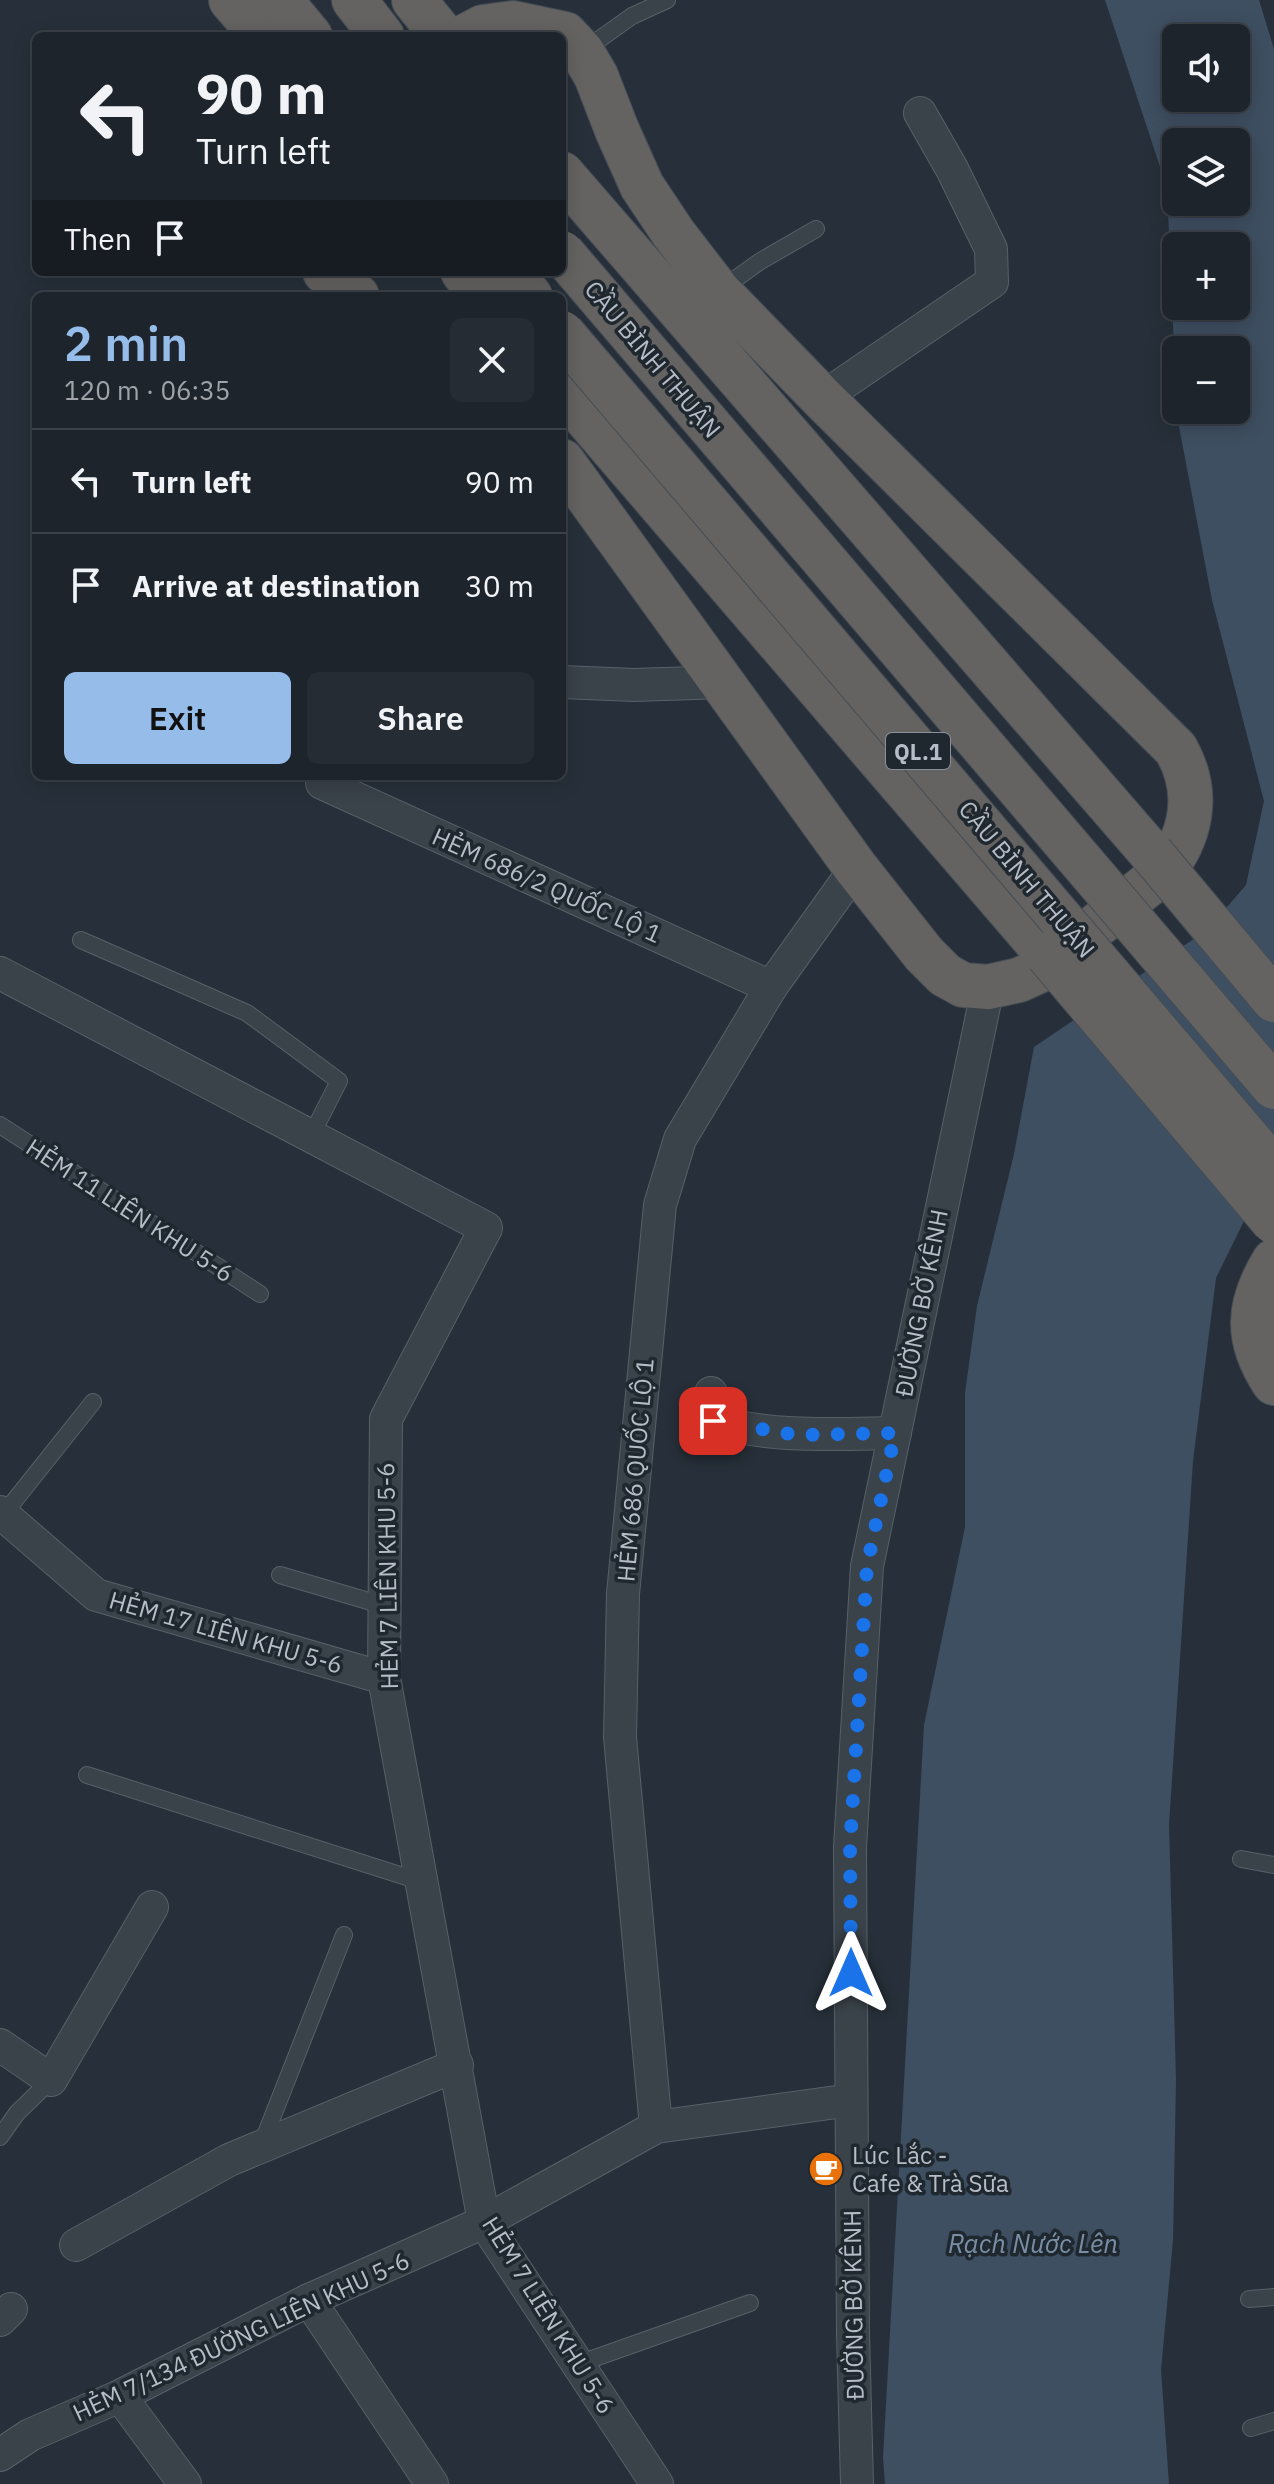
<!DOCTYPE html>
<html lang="en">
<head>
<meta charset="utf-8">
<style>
	body { margin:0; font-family:"IBM Plex Sans",sans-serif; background:#252c34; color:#f1f3f6; height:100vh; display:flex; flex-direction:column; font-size:30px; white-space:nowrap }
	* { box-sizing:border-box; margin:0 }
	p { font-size:26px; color:#a0a4a9 }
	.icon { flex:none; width:44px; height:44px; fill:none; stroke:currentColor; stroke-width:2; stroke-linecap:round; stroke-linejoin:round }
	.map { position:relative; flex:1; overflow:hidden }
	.panel { position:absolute; left:32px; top:292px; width:534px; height:488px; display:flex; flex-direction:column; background:#1d242c; border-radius:12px; box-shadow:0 4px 20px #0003,0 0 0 2px #3b4148 }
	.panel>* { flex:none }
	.hud { position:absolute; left:32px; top:32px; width:534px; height:244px; border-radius:12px; box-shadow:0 4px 20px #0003,0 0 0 2px #3b4148; background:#1d242c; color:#f1f3f6; overflow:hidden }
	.tools { position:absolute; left:1162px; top:24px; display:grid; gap:16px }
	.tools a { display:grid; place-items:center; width:88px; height:88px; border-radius:12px; background:#1d242c; box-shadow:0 4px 20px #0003,0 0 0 2px #3b4148; font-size:40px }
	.pin { position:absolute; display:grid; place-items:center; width:68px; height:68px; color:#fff; margin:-34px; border-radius:16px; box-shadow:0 4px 12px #0006 }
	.me { position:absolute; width:88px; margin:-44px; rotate:0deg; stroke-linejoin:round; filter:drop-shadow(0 0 6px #0008) }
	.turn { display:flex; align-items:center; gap:28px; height:168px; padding:0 32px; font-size:36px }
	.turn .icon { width:104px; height:104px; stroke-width:2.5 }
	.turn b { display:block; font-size:56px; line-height:68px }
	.then { display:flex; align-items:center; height:76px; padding:0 32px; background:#0003; gap:16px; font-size:30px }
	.round { display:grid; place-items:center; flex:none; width:84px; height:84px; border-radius:12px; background:#252c34 }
	.overview { display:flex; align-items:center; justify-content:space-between; height:136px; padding:0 32px }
	h1 { font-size:48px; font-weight:600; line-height:60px; color:#96bcea }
	.cta { display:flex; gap:16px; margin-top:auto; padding:16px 32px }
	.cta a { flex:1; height:92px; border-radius:12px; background:#96bcea; color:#111; font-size:32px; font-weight:600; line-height:92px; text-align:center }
	.cta a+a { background:#252c34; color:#f1f3f6 }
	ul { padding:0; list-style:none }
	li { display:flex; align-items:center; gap:24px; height:104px; padding:0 32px; border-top:2px solid #3b4148 }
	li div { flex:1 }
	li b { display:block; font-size:30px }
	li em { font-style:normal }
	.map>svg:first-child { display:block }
	.water { fill:#3e4f61; fill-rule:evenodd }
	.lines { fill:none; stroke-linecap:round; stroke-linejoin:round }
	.service-casing { stroke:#586068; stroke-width:18 }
	.minor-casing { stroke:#586068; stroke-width:34 }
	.trunk-casing { stroke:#454d55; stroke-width:46 }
	.service { stroke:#3a424a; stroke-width:16 }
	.minor { stroke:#3a424a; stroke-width:32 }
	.trunk { stroke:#646361; stroke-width:44 }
	.trunk-bridge-casing { stroke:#454d55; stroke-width:46; stroke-linecap:butt }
	.trunk-bridge { stroke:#646361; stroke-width:44 }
	.route { stroke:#1a73e8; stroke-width:14; stroke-dasharray:0 25.2 }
	.labels { text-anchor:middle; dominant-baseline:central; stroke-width:7; stroke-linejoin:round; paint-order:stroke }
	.shield { fill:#1f272f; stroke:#899099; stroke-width:2 }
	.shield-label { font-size:22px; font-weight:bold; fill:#b6bdc6 }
	.street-label { font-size:24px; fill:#b6bdc6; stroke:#1f272f }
	.poi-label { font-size:24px; fill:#b6bdc6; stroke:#1f272f; text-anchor:start }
	.water-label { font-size:26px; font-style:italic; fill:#7a8fa5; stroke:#1f272f }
</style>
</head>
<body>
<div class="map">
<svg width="1274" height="2484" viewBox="0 0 1274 2484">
	<rect width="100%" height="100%" fill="#27303a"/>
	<path class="water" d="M1105,0h154l15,49v1111l-58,118 -23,183 -24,364 7,255 -3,160 -12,130 8,114h-284l-2,-26 41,-733 41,-198v-134l12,-87 37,-152 20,-107 173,-117 39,-45 18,-84 -52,-201 -35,-184v-6h59v-60h-60v43l-9,-205zM1176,38h60v60h-60zM1176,142h60v60h-60zM1176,246h60v60h-60z"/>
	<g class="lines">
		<g class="service-casing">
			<g id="service">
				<polyline points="583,51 632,16 667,0"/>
				<polyline points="720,290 759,262 816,229"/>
				<polyline points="81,940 247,1013 339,1081 311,1136"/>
				<polyline points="0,1125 260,1294"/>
				<polyline points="3,1515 93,1402"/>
				<polyline points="280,1575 385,1606"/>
				<polyline points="87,1775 422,1882"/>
				<polyline points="1241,1859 1274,1865"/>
				<polyline points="0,2137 17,2113 51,2080"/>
				<polyline points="261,2146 344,1935"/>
				<polyline points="1249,2299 1274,2297"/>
				<polyline points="578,2364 750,2303"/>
				<polyline points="1251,2428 1274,2421"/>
			</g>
		</g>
		<g class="minor-casing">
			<g id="minor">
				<polyline points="822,398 992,282 991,249 952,169 920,113"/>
				<polyline points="562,682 634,685 724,682"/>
				<polyline points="322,783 771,987"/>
				<polyline points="0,973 486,1228 386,1419 384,1678 484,2222 657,2484"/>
				<path d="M711,1393l2,28c60,17 121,13 182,12"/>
				<polyline points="0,1512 96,1595 384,1678"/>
				<polyline points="0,2045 51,2080 152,1907"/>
				<polyline points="656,2127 620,1737 623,1594 660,1205 680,1139 771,987 856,868"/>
				<polyline points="76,2245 229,2160 457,2065"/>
				<polyline points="309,2300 432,2484"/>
				<polyline points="0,2320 11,2309"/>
				<polyline points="120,2396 185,2484"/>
				<polyline points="0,2455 30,2435 120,2396 309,2300 484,2222 656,2127 851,2100"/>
				<polyline points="857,2484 853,2334 850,1847 867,1566 988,987"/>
			</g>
		</g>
		<g class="trunk-casing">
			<g id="trunk">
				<polyline points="231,0 262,36"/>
				<polyline points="280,0 310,36"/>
				<polyline points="354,0 382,36"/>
				<polyline points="414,0 443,36"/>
				<path d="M466,36l17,-9 30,-4 52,11 17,18 14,24 21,54 25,56 32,48 44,57 104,107 354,351c25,44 16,89 -16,126l-119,95 -22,10 -31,7 -25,-2 -18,-10 -21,-21 -68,-86 -294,-407"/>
				<polyline points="562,174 1152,854"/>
				<polyline points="325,272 357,296"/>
				<polyline points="463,272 483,296"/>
				<polyline points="510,272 530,296"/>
				<polyline points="562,390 1047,954"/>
				<path d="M1274,1261c-27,44 -29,78 0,122"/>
			</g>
		</g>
		<use href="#service" class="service"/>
		<use href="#minor" class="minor"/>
		<use href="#trunk" class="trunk"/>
		<g class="trunk-bridge-casing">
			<g id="trunk-bridge">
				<polyline points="562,253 1274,1087"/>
				<polyline points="562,333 1274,1169"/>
				<polyline points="1152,854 1274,1000"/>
				<polyline points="1047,954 1274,1222"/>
			</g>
		</g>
		<use href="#trunk-bridge" class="trunk-bridge"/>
	</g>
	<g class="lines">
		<polyline class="route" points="713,1421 797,1435 895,1433 867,1566 850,1847 851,1973"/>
	</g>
	<defs>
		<g id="cafe-disc" transform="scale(1.8)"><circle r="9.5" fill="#e8710a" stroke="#1f272f"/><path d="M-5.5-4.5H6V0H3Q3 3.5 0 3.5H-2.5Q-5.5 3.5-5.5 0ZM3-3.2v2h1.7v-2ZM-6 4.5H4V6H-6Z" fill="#fff"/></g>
	</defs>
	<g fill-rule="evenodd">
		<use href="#cafe-disc" x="826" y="2169"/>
	</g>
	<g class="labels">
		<rect class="shield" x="886" y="733" width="64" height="36" rx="6"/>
		<g class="shield-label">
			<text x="918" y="751">QL.1</text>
		</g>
		<g class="street-label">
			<text transform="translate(653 359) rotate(50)">CẦU BÌNH THUẬN</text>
			<text transform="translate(1027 879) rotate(50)">CẦU BÌNH THUẬN</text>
			<text transform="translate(547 885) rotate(24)">HẺM 686/2 QUỐC LỘ 1</text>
			<text transform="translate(130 1210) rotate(33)">HẺM 11 LIÊN KHU 5-6</text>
			<text transform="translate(921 1303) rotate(-79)">ĐƯỜNG BỜ KÊNH</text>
			<text transform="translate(635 1470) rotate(-85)">HẺM 686 QUỐC LỘ 1</text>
			<text transform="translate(387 1576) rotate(-91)">HẺM 7 LIÊN KHU 5-6</text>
			<text transform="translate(226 1632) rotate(16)">HẺM 17 LIÊN KHU 5-6</text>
			<text transform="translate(853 2305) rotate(-91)">ĐƯỜNG BỜ KÊNH</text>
			<text transform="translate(549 2315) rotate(58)">HẺM 7 LIÊN KHU 5-6</text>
			<text transform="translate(241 2336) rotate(-25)">HẺM 7/134 ĐƯỜNG LIÊN KHU 5-6</text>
		</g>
		<g class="poi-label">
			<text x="852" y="2155">Lúc Lắc -<tspan x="852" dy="28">Cafe &amp; Trà Sữa</tspan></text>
		</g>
		<g class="water-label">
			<text x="1033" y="2243">Rạch Nước Lên</text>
		</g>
	</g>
</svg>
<div class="tools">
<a><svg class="icon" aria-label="sound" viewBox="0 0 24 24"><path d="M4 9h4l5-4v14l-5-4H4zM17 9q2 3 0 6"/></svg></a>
<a><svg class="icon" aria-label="layers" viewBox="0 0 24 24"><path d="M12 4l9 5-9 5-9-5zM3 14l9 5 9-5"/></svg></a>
<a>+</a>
<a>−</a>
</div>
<div class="pin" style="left:713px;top:1421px;background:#d93025"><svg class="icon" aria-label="arrive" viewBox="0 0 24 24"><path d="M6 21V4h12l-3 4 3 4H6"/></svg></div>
<svg class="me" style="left:851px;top:1973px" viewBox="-20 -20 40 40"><path d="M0-17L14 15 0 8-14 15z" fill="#1a73e8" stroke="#fff" stroke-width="4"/></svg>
<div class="hud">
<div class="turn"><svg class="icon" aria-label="left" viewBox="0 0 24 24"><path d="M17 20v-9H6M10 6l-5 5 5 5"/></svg><div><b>90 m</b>Turn left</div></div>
<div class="then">Then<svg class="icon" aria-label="arrive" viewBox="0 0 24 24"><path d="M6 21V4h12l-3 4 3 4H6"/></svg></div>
</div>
<section class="panel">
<div class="overview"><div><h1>2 min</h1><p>120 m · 06:35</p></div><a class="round"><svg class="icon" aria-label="close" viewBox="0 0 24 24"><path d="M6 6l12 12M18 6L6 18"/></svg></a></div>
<ul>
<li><svg class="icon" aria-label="left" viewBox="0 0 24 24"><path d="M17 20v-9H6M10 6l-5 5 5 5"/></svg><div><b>Turn left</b></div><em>90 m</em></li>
<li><svg class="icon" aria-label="arrive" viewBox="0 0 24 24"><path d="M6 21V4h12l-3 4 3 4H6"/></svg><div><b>Arrive at destination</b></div><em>30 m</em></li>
</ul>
<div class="cta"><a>Exit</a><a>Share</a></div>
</section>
</div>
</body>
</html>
